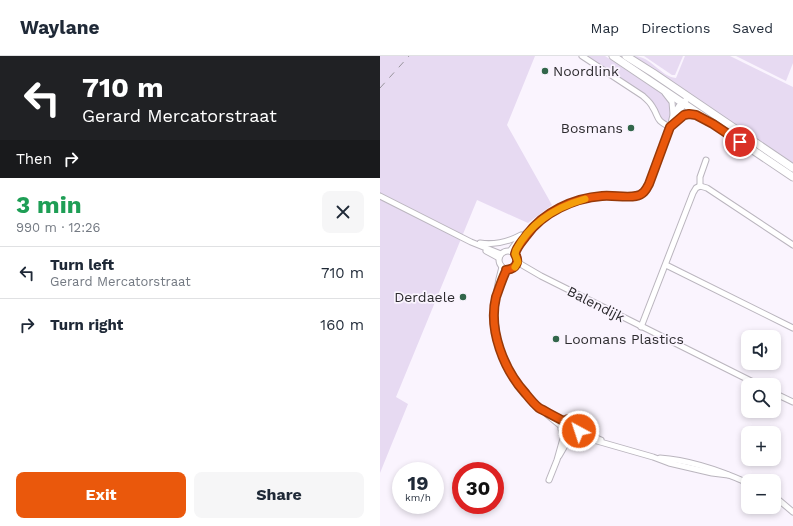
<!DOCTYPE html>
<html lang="en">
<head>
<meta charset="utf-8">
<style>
	body { margin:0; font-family:"Work Sans",sans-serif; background:#f6f6f7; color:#1f2937; height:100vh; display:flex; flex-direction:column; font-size:15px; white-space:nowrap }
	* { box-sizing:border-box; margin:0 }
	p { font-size:13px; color:#747a83 }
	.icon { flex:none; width:22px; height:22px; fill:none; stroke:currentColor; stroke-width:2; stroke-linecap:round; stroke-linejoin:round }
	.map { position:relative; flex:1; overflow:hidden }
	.sheet { display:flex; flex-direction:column; background:#fff; width:380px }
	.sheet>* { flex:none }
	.guide { background:#202124; color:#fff; overflow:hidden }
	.tools { position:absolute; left:361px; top:274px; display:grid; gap:8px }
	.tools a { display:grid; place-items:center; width:40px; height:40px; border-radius:8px; background:#fff; box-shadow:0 2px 6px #0003; font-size:20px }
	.speed { position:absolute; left:12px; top:406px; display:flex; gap:8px; font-size:20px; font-weight:700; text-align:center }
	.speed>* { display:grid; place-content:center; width:52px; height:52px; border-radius:50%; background:#fff; box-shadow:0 2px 6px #0003; line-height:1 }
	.speed small { font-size:10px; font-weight:400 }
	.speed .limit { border:6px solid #d22; background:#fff; color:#111 }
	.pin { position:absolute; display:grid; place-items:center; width:34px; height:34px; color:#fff; margin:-17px; border:2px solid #fff; border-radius:50%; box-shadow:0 1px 4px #0007 }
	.me { position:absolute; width:44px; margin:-22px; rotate:320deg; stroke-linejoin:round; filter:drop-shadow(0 0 3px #0008) }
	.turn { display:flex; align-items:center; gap:14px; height:84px; padding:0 16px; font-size:18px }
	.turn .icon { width:52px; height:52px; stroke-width:2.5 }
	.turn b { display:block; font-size:28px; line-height:34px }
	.then { display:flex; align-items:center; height:38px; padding:0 16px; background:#0003; gap:8px; font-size:15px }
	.round { display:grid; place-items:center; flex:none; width:42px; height:42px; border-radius:8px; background:#f6f6f7 }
	.summary { display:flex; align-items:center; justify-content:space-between; height:68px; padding:0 16px }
	h1 { font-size:24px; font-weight:700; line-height:30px; color:#1e9e55 }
	.button { display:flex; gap:8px; margin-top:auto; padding:8px 16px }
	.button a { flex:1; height:46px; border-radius:8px; background:#ea580c; color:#fff; font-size:16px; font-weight:700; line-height:46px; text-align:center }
	.button a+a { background:#f6f6f7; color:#1f2937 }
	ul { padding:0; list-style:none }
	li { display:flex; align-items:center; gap:12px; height:52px; padding:0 16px; border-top:1px solid #e0e1e3 }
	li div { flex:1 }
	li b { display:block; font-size:15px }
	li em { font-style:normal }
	header { display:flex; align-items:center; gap:24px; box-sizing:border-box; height:56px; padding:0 20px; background:#fff; border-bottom:1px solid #e0e1e3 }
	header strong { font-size:19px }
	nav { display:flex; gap:22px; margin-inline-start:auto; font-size:14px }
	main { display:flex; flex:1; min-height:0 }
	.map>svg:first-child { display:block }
	.green { fill:#e7daf2 }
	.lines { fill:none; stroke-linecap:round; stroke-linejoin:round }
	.minor-casing { stroke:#bab5be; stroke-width:7 }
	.highway-casing { stroke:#bab5be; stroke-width:9 }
	.minor { stroke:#fff; stroke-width:5 }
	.highway { stroke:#fff; stroke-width:7 }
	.rail { stroke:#98949c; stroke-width:1; stroke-dasharray:7 7; stroke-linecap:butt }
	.route-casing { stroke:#983908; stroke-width:10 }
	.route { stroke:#ea580c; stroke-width:7 }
	.slow { stroke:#f59e0b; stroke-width:7 }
	.poi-dot { fill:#32664b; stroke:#faf4fe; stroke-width:1.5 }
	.labels { text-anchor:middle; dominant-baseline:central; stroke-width:3.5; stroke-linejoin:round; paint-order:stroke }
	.poi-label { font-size:14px; fill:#2d2b2f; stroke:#faf4fe; text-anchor:start }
	.street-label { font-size:14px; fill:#2d2b2f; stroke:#faf4fe }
</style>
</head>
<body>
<header>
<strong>Waylane</strong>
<nav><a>Map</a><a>Directions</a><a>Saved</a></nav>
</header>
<main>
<section class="sheet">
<div class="guide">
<div class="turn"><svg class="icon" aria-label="left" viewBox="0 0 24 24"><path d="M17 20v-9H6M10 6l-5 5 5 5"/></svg><div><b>710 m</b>Gerard Mercatorstraat</div></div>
<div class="then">Then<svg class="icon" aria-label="right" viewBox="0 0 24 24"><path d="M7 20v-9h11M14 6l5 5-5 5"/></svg></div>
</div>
<div class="summary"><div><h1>3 min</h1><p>990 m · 12:26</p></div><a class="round"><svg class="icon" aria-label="close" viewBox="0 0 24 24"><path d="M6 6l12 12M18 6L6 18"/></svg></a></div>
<ul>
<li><svg class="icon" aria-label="left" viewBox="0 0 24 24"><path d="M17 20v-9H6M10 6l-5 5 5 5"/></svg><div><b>Turn left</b><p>Gerard Mercatorstraat</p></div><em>710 m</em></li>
<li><svg class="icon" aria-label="right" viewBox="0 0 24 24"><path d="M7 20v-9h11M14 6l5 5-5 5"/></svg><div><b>Turn right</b></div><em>160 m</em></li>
</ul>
<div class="button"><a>Exit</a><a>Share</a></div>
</section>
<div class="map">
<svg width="413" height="470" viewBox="0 0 413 470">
	<rect width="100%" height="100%" fill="#faf4fe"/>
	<g class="green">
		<polygon points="0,0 155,0 127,69 172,149 148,167 97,144 16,341 28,348 0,417"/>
		<polygon points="205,0 225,0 284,39 291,50 289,64 285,66 280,63 275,50 268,42"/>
		<path d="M254,0c17,0 27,21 42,22l9,-22h45l63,31v76z"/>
		<polygon points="264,0 303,0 295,19 292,19"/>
		<polygon points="356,0 413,0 413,7 406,25"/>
	</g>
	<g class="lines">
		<g class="minor-casing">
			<g id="minor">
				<path d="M202,0l61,40c3,3 7,6 9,10 8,12 2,13 18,21"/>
				<polyline points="285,37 292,46 293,58"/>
				<polyline points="295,63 305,46"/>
				<path d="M290,71c10,-8 17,-17 30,-9"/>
				<polyline points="320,130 327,132 413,189"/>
				<polyline points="320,130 320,121 326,104"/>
				<polyline points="0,140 91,186 121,198"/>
				<path d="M100,187c14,2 28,-1 41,-8"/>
				<circle cx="128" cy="204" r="9"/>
				<polyline points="106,195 119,202"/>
				<polyline points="130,195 139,183 156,168 175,155 187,149 214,141 234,139 255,141 265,136 273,117 290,71 293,59 299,50 307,43"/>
				<polyline points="135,198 138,191 148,177"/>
				<polyline points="137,206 161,220 379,329"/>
				<polyline points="286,209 413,272"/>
				<path d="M122,211c-20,70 3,116 59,159"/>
				<polyline points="119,233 127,213"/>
				<polyline points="261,271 313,137 316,132 320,130"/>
				<polyline points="394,337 413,346"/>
				<polyline points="165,354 184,365"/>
				<circle cx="190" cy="372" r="9"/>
				<polyline points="199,373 202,376 221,384"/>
				<polyline points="196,379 273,401 289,407 332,417 348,419"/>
				<polyline points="179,400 190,381"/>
				<path d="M280,402c30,2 61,13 88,25"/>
				<polyline points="169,424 177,404 184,379"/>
				<polyline points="394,440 413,456"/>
			</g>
		</g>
		<g class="highway-casing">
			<g id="highway">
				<polyline points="233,0 413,121"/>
				<polyline points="246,0 273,17 413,112"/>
			</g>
		</g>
		<use href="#minor" class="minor"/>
		<use href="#highway" class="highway"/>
		<polyline class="rail" points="0,32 29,0"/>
	</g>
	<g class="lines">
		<g class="route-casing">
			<path id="route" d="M199,375c1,-10 -7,-15 -15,-10 -9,-4 -17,-9 -25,-13 -5,-4 -9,-9 -13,-14 -22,-24 -38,-64 -30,-97 3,-8 6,-18 10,-26v-1c10,-1 14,-8 9,-16 2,-8 7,-12 11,-18 17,-24 48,-38 76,-40 11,-1 24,2 34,0 7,-1 10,-6 13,-12l21,-57 14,-12 5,-1 7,1 17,9 27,18"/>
		</g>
		<use href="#route" class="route"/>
		<path class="slow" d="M135,211l3,-5 -3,-8 1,-4c14,-27 41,-43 69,-51"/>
	</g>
	<g class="poi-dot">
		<circle cx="165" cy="15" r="4"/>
		<circle cx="251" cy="72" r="4"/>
		<circle cx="83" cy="241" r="4"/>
		<circle cx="176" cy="283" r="4"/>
	</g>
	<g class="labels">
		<g class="poi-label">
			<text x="173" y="15">Noordlink</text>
			<text x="243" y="72" text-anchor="end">Bosmans</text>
			<text x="75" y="241" text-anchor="end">Derdaele</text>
			<text x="184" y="283">Loomans Plastics</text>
		</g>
		<g class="street-label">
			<text transform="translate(216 248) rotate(27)">Balendijk</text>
		</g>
	</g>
</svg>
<div class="tools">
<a><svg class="icon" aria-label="sound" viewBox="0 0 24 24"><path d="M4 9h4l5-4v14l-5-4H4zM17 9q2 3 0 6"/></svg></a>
<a><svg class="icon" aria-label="search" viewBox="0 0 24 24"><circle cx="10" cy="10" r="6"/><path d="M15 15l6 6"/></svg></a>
<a>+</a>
<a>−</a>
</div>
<div class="speed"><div>19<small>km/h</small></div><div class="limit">30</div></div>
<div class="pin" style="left:360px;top:86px;background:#d93025"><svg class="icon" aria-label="arrive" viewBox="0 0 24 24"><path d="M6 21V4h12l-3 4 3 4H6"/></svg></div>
<svg class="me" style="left:199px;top:375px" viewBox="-20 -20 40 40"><circle r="17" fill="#ea580c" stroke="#fff" stroke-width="3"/><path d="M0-11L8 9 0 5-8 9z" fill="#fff"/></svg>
</div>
</main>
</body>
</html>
